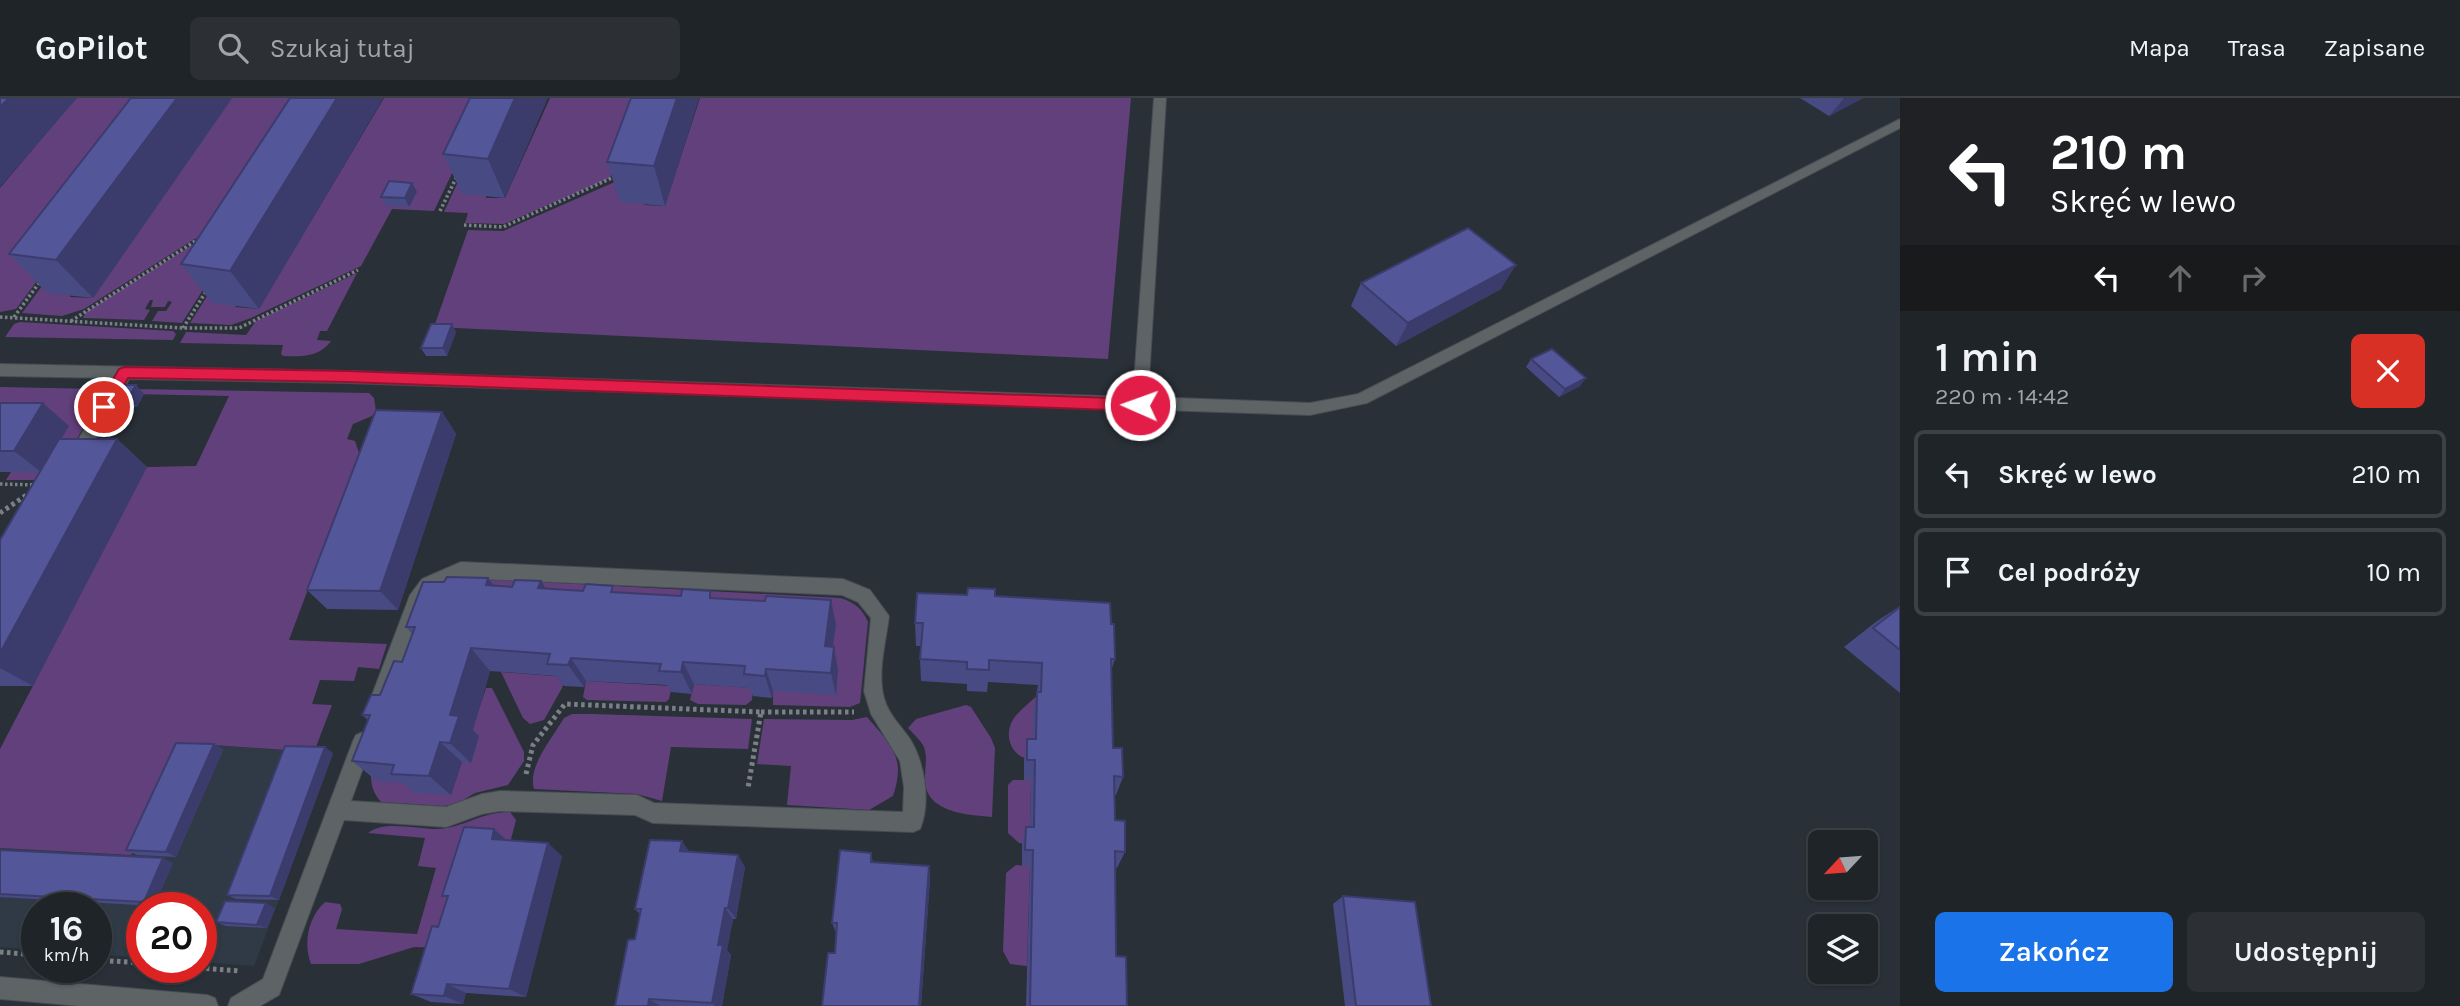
<!DOCTYPE html>
<html lang="pl">
<head>
<meta charset="utf-8">
<style>
	body { margin:0; font-family:Karla,sans-serif; background:#2c3035; color:#f1f3f6; height:100vh; display:flex; flex-direction:column; font-size:26px; white-space:nowrap }
	* { box-sizing:border-box; margin:0 }
	p { font-size:23px; color:#a1a4a8 }
	.icon { flex:none; width:38px; height:38px; fill:none; stroke:currentColor; stroke-width:2; stroke-linecap:round; stroke-linejoin:round }
	.map { position:relative; flex:1; overflow:hidden }
	.drawer { display:flex; flex-direction:column; background:#1f2429; width:560px }
	.drawer>* { flex:none }
	.hud { background:#202124; color:#fff; overflow:hidden }
	.needle { width:46px; rotate:244deg }
	.buttons { position:absolute; left:1808px; top:732px; display:grid; gap:14px }
	.buttons a { display:grid; place-items:center; width:70px; height:70px; border-radius:10px; background:#1f2429; box-shadow:0 2px 5px #0004,0 0 0 2px #3c4146; font-size:35px }
	.speed { position:absolute; left:21px; top:794px; display:flex; gap:14px; font-size:35px; font-weight:700; text-align:center }
	.speed>* { display:grid; place-content:center; width:91px; height:91px; border-radius:50%; background:#1f2429; box-shadow:0 2px 5px #0004,0 0 0 2px #3c4146; line-height:1 }
	.speed small { font-size:18px; font-weight:400 }
	.speed .limit { border:10px solid #d22; background:#fff; color:#111 }
	.pin { position:absolute; display:grid; place-items:center; width:60px; height:60px; color:#fff; margin:-30px; border:4px solid #fff; border-radius:50%; box-shadow:0 2px 7px #0007 }
	.me { position:absolute; width:77px; margin:-38px; rotate:272deg; stroke-linejoin:round; filter:drop-shadow(0 0 5px #0008) }
	.turn { display:flex; align-items:center; gap:24px; height:147px; padding:0 35px; font-size:32px }
	.turn .icon { width:91px; height:91px; stroke-width:2.5 }
	.turn b { display:block; font-size:49px; line-height:60px }
	.lanes { display:flex; align-items:center; height:66px; padding:0 35px; background:#0003; justify-content:center; gap:35px; direction:ltr }
	.lanes .off { opacity:.35 }
	.round { display:grid; place-items:center; flex:none; width:74px; height:74px; border-radius:10px; background:#2c3035 }
	.headline { display:flex; align-items:center; justify-content:space-between; height:119px; padding:0 35px }
	h1 { font-size:42px; font-weight:600; line-height:52px }
	.action { display:flex; gap:14px; margin-top:auto; padding:14px 35px }
	.action a { flex:1; height:80px; border-radius:10px; background:#1a73e8; color:#fff; font-size:28px; font-weight:600; line-height:80px; text-align:center }
	.action a+a { background:#2c3035; color:#f1f3f6 }
	ul { padding:0; list-style:none }
	li { display:flex; align-items:center; gap:21px; height:88px; margin:0 14px 10px; padding:0 21px; border:4px solid #3c4146; border-radius:10px }
	li div { flex:1 }
	li b { display:block; font-size:26px }
	li em { font-style:normal }
	header { display:flex; align-items:center; gap:42px; box-sizing:border-box; height:98px; padding:0 35px; background:#1f2429; border-bottom:2px solid #3c4146 }
	header strong { font-size:33px }
	nav { display:flex; gap:38px; margin-inline-start:auto; font-size:24px }
	.search { width:490px; height:63px; background:#2c3035; display:flex; align-items:center; gap:18px; box-sizing:border-box; padding:0 24px; border-radius:10px; color:#a1a4a8; font-size:26px }
	main { display:flex; flex:1; min-height:0 }
	.map>svg:first-child { display:block }
	.built { fill:#2f3a46 }
	.green { fill:#62407c }
	.lines { fill:none; stroke-linecap:round; stroke-linejoin:round }
	.minor-casing { stroke:#464c53; stroke-width:2 }
	.path-far1 { stroke:#7b8087; stroke-width:3.5; stroke-dasharray:2.5 2.5; stroke-linecap:butt }
	.path { stroke:#7b8087; stroke-width:5; stroke-dasharray:3.5 3.5; stroke-linecap:butt }
	.minor { fill:#5e6365; fill-rule:evenodd }
	.wall { fill:#484a84 }
	.shaded-wall { fill:#3b3c6c }
	.building { fill:#54569a; stroke:#3b3c6c; stroke-width:2 }
	.route { fill:#e11d48; stroke:#92132f; stroke-width:2 }
</style>
</head>
<body>
<header>
<strong>GoPilot</strong>
<div class="search"><svg class="icon" aria-label="search" viewBox="0 0 24 24"><circle cx="10" cy="10" r="6"/><path d="M15 15l6 6"/></svg>Szukaj tutaj</div>
<nav><a>Mapa</a><a>Trasa</a><a>Zapisane</a></nav>
</header>
<main>
<div class="map">
<svg width="1900" height="908" viewBox="0 0 1900 908">
	<rect width="100%" height="100%" fill="#293037"/>
	<polygon class="built" points="184,645 293,653 279,802 254,868 201,864 201,810 142,810 142,860 96,856 96,810 37,810 37,852 0,849 0,750 131,757"/>
	<g class="green">
		<polygon points="76,0 174,0 16,211 0,214 0,90"/>
		<polygon points="232,0 324,0 261,99 84,211 62,218 22,215 56,169 71,196 70,199 93,200"/>
		<polygon points="384,0 488,0 434,113 392,111 361,168 251,220 231,227 190,225 218,181 236,209 259,211"/>
		<polygon points="550,0 638,0 610,80 504,126 465,125 468,115 444,114 462,75 486,96 486,100 505,100"/>
		<polygon points="700,0 1131,0 1108,261 434,229 468,132 503,133 617,83 645,107 665,108"/>
		<polygon points="257,106 182,225 152,223 158,213 166,213 172,204 168,203 165,209 151,209 153,202 150,202 145,211 150,212 144,222 83,220 86,214"/>
		<path d="M357,175l-30,58h-7l-3,9 14,1c-11,16 -30,16 -48,15l-2,-2 2,-9 -103,-2 6,-11 60,3 10,-14z"/>
		<polygon points="20,224 173,233 176,236 173,242 5,239 14,226"/>
		<polygon points="0,289 101,291 102,298 55,378 45,382 6,382 11,374 0,327"/>
		<polygon points="132,291 369,295 374,300 376,313 372,318 353,326 347,341 355,343 359,355 289,542 387,546 379,571 358,569 354,583 320,582 312,606 332,607 314,654 184,645 131,757 0,750 0,651 147,369 196,368 229,298 130,296"/>
		<path d="M465,480l375,20c14,4 22,10 28,24l-8,81 -10,4 -77,-2v-14z"/>
		<polygon points="501,574 566,579 562,590 544,622 530,626 523,620"/>
		<polygon points="586,583 672,588 669,601 666,604 587,602 583,599"/>
		<polygon points="694,586 753,590 752,602 746,607 698,606 690,602"/>
		<path d="M486,590h6l32,64v9l-16,24 -33,8 -17,10 -14,3 -63,-4c-17,-18 -8,-41 -5,-62l42,44 33,11z"/>
		<path d="M1038,597l-6,64c-20,0 -30,-24 -18,-41 6,-8 16,-16 24,-23z"/>
		<path d="M966,607l5,2 20,31 4,10 -3,69c-26,-2 -69,-5 -67,-40 0,-11 3,-22 -2,-32 -4,-6 -10,-12 -15,-17l8,-9z"/>
		<path d="M572,616h21l159,5 -4,30 -77,-2 -9,54 -25,-7 -103,-5c-7,-22 19,-52 30,-71z"/>
		<path d="M867,619c25,29 39,40 26,79l-24,14 -82,-5 4,-39 -34,-2 7,-45 88,1z"/>
		<polygon points="1013,682 1031,682 1030,746 1019,745 1008,735 1008,687"/>
		<path d="M510,714l6,8 -6,23 -63,105 -33,-1 -55,17h-48c-8,-20 -3,-47 14,-62l15,2 2,5 -6,20 81,5 19,-66 -18,-2 7,-28 -57,-5c15,-13 49,-4 69,-4 27,-1 43,-17 73,-17z"/>
		<polygon points="1016,767 1030,768 1027,868 1010,866 1003,853 1006,775"/>
	</g>
	<g class="lines">
		<g class="minor-casing">
			<g id="minor">
				<polygon points="1154,0 1166,0 1148,299 1310,305 1358,296 1900,21 1900,30 1367,305 1310,317 347,285 129,281 82,365 70,365 68,360 113,280 0,278 0,266 347,273 1133,299"/>
				<path d="M461,464l382,17 27,11 19,26c-3,26 -12,56 -5,82 4,16 17,28 26,41 15,24 21,64 10,90l-7,3 -260,-9 -18,-8 -135,-4 -18,3 -36,13 -102,-7 -65,175 -19,11h-32l3,-8 32,-19 90,-238 3,-6 7,-3 7,3 3,6 -22,60 95,6 36,-13 18,-3 137,4 17,8 249,9 1,-25 -4,-26 -29,-47 -7,-23 7,-73 -13,-16 -16,-7 -380,-17 -28,11 -10,16 -36,96 -7,3 -7,-3 -2,-6 38,-100 12,-16z"/>
				<polygon points="0,879 207,897 215,900 218,908 80,908 0,901"/>
			</g>
		</g>
		<g class="path-far1">
			<polyline points="440,113 458,76"/>
			<polyline points="464,127 503,129 616,78"/>
			<polyline points="0,219 183,230 239,230 358,172"/>
			<polyline points="14,219 42,181"/>
			<polyline points="71,223 200,140"/>
			<polyline points="183,230 207,192"/>
			<polyline points="0,386 38,387"/>
		</g>
		<g class="path">
			<polyline points="0,415 31,394"/>
			<polyline points="761,614 854,614"/>
			<polyline points="526,676 533,647 565,606 761,614 748,690"/>
			<polyline points="0,854 37,857"/>
			<polyline points="96,862 142,865"/>
			<polyline points="199,870 240,873"/>
		</g>
		<use href="#minor" class="minor"/>
	</g>
	<g class="wall">
		<polygon points="131,0 232,0 93,200 47,195 9,156"/>
		<polygon points="290,0 383,0 259,211 212,205 181,166"/>
		<polygon points="470,0 505,100 462,96 443,56"/>
		<polygon points="699,0 665,108 620,104 607,64"/>
		<polygon points="1800,0 1863,0 1829,18"/>
		<polygon points="417,94 409,109 386,108 381,99"/>
		<polygon points="1361,185 1501,191 1396,248 1351,208"/>
		<polygon points="456,234 447,258 426,258 421,250"/>
		<polygon points="1531,261 1580,288 1559,299 1526,269"/>
		<polygon points="136,287 144,296 137,309 123,308 114,300"/>
		<polygon points="0,305 69,328 61,341 117,341 147,369 33,588 0,588 0,442 40,374 0,374"/>
		<polygon points="442,314 456,336 398,512 327,511 307,492"/>
		<polygon points="488,480 494,488 512,489 541,483 546,491 713,500 836,526 833,549 838,572 836,597 773,593 772,600 753,598 749,590 694,586 692,596 671,594 667,587 586,583 584,589 564,588 556,578 490,573 473,632 479,638 471,665 462,664 451,697 415,695 403,685 377,683 352,663 368,622 362,617 380,597 402,564 412,536 406,529 444,484"/>
		<polygon points="995,498 1111,526 1115,561 1111,573 1113,650 1123,679 1116,697 1114,697 1115,722 1125,754 1117,770 1115,769 1116,858 1127,908 1026,908 1030,768 1022,768 1022,745 1026,729 1030,729 1031,682 1024,682 1024,661 1027,641 1033,641 1033,615 1038,587 988,584 987,594 967,593 967,586 921,583 920,561 921,548 916,548 915,525"/>
		<polygon points="1900,508 1900,595 1844,549 1877,523"/>
		<polygon points="214,646 223,652 176,759 137,757 126,752"/>
		<polygon points="333,655 279,802 236,801 227,797"/>
		<polygon points="494,731 506,742 562,758 526,899 466,895 463,906 431,904 411,896 438,829 447,801 442,798"/>
		<polygon points="682,743 689,754 745,769 736,821 733,821 727,852 731,857 722,908 615,908 635,841 640,816 635,811"/>
		<polygon points="0,752 173,765 154,808 0,799"/>
		<polygon points="871,755 873,765 929,768 930,781 921,908 822,908 835,855 836,835 832,825"/>
		<polygon points="1343,798 1431,908 1345,908 1333,806"/>
		<polygon points="275,810 267,830 226,828 216,824"/>
	</g>
	<g class="shaded-wall">
		<polygon points="9,0 77,0 0,89 0,9"/>
		<polygon points="177,0 232,0 93,200 56,162"/>
		<polygon points="337,0 383,0 259,211 230,173"/>
		<polygon points="515,0 548,0 505,100 488,61"/>
		<polygon points="677,0 699,0 665,108 654,68"/>
		<polygon points="1844,0 1863,0 1829,18"/>
		<polygon points="412,85 417,94 409,109 405,100"/>
		<polygon points="1516,167 1501,191 1396,248 1408,225"/>
		<polygon points="452,226 456,234 447,258 443,250"/>
		<polygon points="1586,280 1580,288 1559,299 1565,291"/>
		<polygon points="136,287 144,296 137,309 128,300"/>
		<polygon points="43,305 69,328 41,374 14,353"/>
		<polygon points="442,314 456,336 398,512 380,493"/>
		<polygon points="117,341 147,369 33,588 0,570 0,555"/>
		<polygon points="488,480 506,504 486,487"/>
		<polygon points="541,483 557,507 538,490"/>
		<polygon points="831,502 836,526 830,570 825,548"/>
		<polygon points="834,549 838,572 836,597 831,575"/>
		<polygon points="471,550 490,573 473,632 479,638 471,665 450,645 450,617"/>
		<polygon points="571,560 586,583 584,589 568,567"/>
		<polygon points="683,564 694,586 692,596 681,574"/>
		<polygon points="766,571 773,593 772,600 765,578"/>
		<polygon points="440,644 462,664 451,697 429,678"/>
		<polygon points="214,646 223,652 176,759 166,754"/>
		<polygon points="325,649 333,655 279,802 270,798"/>
		<polygon points="494,731 510,745 492,741"/>
		<polygon points="682,743 691,756 680,753"/>
		<polygon points="548,745 562,758 526,899 509,891"/>
		<polygon points="738,757 745,769 736,821 728,810"/>
		<polygon points="163,760 173,765 154,808 144,804"/>
		<polygon points="929,768 930,781 921,908 919,908"/>
		<polygon points="266,805 275,810 267,830 257,827"/>
		<polygon points="725,810 733,821 727,852 731,857 722,908 715,908 712,905 718,847"/>
		<polygon points="447,886 466,895 463,906 444,898"/>
		<polygon points="649,901 660,908 648,908"/>
	</g>
	<g class="building">
		<polygon points="0,0 9,0 0,9"/>
		<polygon points="131,0 177,0 56,162 9,156"/>
		<polygon points="290,0 337,0 230,173 181,166"/>
		<polygon points="470,0 515,0 488,61 443,56"/>
		<polygon points="631,0 677,0 654,68 607,64"/>
		<polygon points="389,83 412,85 405,100 381,99"/>
		<polygon points="1468,130 1516,167 1408,225 1361,185"/>
		<polygon points="431,226 452,226 443,250 421,250"/>
		<polygon points="1552,251 1586,280 1565,291 1531,261"/>
		<polygon points="122,287 136,287 128,300 114,300"/>
		<polygon points="0,305 43,305 14,353 0,353"/>
		<polygon points="376,312 442,314 380,493 307,492"/>
		<polygon points="59,341 117,341 0,555 0,442"/>
		<polygon points="447,479 488,480 486,487 512,489 515,482 541,483 538,490 583,493 586,486 613,488 611,494 681,498 682,491 710,493 710,500 765,503 766,498 831,502 825,548 834,549 831,575 766,571 765,578 744,576 745,568 683,564 681,574 659,573 661,566 571,560 568,567 547,566 550,556 471,550 450,617 459,618 450,645 440,644 429,678 391,676 394,667 352,663 370,617 362,617 371,597 380,597 394,563 402,564 415,529 406,529 423,484 444,484"/>
		<polygon points="968,490 995,491 995,498 1110,505 1111,526 1114,526 1115,561 1111,561 1113,650 1122,650 1123,679 1114,678 1115,722 1125,723 1125,754 1115,753 1116,858 1126,859 1127,908 1030,908 1033,752 1025,752 1026,729 1034,729 1035,662 1027,662 1027,641 1036,641 1037,594 1041,594 1042,565 989,562 989,572 967,571 967,564 920,561 923,525 915,525 917,495 967,497"/>
		<polygon points="1900,509 1900,552 1873,530"/>
		<polygon points="176,645 214,646 166,754 126,752"/>
		<polygon points="285,648 325,649 270,798 227,797"/>
		<polygon points="464,729 494,731 492,741 548,745 509,891 447,886 444,898 411,896 432,828 438,829 448,798 442,798"/>
		<polygon points="650,742 682,743 680,753 738,757 728,810 725,810 718,847 723,847 712,905 649,901 648,908 615,908 628,842 635,841 641,811 635,811"/>
		<polygon points="0,752 163,760 144,804 0,796"/>
		<polygon points="840,752 871,755 871,764 929,768 919,908 822,908 828,855 835,855 837,825 832,825"/>
		<polygon points="1343,798 1415,804 1431,908 1356,908"/>
		<polygon points="225,803 266,805 257,827 216,824"/>
	</g>
	<polygon class="route" points="124,269 347,273 1140,301 1147,307 1140,313 347,284 128,280 110,313 99,313 97,309 99,305 119,271"/>
</svg>
<div class="buttons">
<a><svg class="needle" viewBox="-14 -14 28 28"><path d="M0-13l5 13h-10z" fill="#e53935"/><path d="M0 13l5-13h-10z" fill="#a1a4a8"/></svg></a>
<a><svg class="icon" aria-label="layers" viewBox="0 0 24 24"><path d="M12 4l9 5-9 5-9-5zM3 14l9 5 9-5"/></svg></a>
</div>
<div class="speed"><div>16<small>km/h</small></div><div class="limit">20</div></div>
<div class="pin" style="left:104px;top:309px;background:#d93025"><svg class="icon" aria-label="arrive" viewBox="0 0 24 24"><path d="M6 21V4h12l-3 4 3 4H6"/></svg></div>
<svg class="me" style="left:1140px;top:307px" viewBox="-20 -20 40 40"><circle r="17" fill="#e11d48" stroke="#fff" stroke-width="3"/><path d="M0-11L8 9 0 5-8 9z" fill="#fff"/></svg>
</div>
<section class="drawer">
<div class="hud">
<div class="turn"><svg class="icon" aria-label="left" viewBox="0 0 24 24"><path d="M17 20v-9H6M10 6l-5 5 5 5"/></svg><div><b>210 m</b>Skręć w lewo</div></div>
<div class="lanes"><svg class="icon" aria-label="left" viewBox="0 0 24 24"><path d="M17 20v-9H6M10 6l-5 5 5 5"/></svg><svg class="icon off" aria-label="ahead" viewBox="0 0 24 24"><path d="M12 20V5M6 11l6-6 6 6"/></svg><svg class="icon off" aria-label="right" viewBox="0 0 24 24"><path d="M7 20v-9h11M14 6l5 5-5 5"/></svg></div>
</div>
<div class="headline"><div><h1>1 min</h1><p>220 m · 14:42</p></div><a class="round" style="background:#d93025;color:#fff"><svg class="icon" aria-label="close" viewBox="0 0 24 24"><path d="M6 6l12 12M18 6L6 18"/></svg></a></div>
<ul>
<li><svg class="icon" aria-label="left" viewBox="0 0 24 24"><path d="M17 20v-9H6M10 6l-5 5 5 5"/></svg><div><b>Skręć w lewo</b></div><em>210 m</em></li>
<li><svg class="icon" aria-label="arrive" viewBox="0 0 24 24"><path d="M6 21V4h12l-3 4 3 4H6"/></svg><div><b>Cel podróży</b></div><em>10 m</em></li>
</ul>
<div class="action"><a>Zakończ</a><a>Udostępnij</a></div>
</section>
</main>
</body>
</html>
